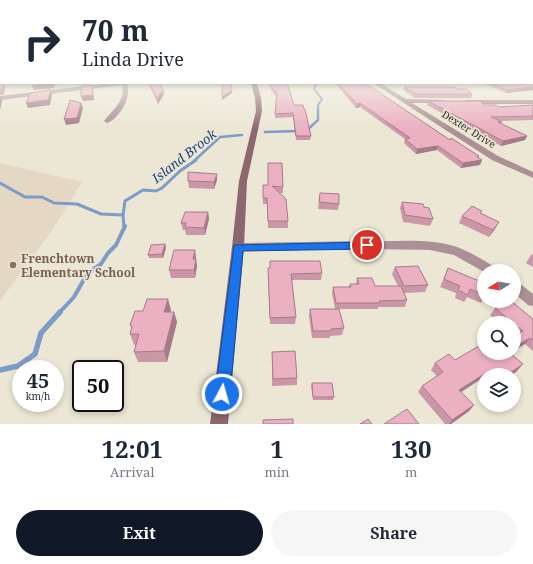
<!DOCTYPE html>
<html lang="en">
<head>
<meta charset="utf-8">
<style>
	body { margin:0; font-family:"Noto Serif",serif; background:#f6f6f7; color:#1f2937; height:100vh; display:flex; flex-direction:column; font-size:15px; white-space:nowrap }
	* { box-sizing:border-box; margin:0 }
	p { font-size:13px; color:#747a83 }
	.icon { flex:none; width:22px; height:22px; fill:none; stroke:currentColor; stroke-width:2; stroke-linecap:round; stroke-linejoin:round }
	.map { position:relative; height:424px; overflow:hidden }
	.drawer { display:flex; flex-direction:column; background:#fff; flex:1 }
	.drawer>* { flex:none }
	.top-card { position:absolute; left:0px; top:0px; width:533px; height:84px; box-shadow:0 2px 6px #0003; background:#fff; color:#1f2937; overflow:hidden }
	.needle { width:26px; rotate:259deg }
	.fabs { position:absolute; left:477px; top:264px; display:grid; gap:8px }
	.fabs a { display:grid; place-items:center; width:44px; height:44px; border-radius:50%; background:#fff; box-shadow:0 2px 6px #0003; font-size:20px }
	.speed { position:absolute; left:12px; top:360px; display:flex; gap:8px; font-size:20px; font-weight:700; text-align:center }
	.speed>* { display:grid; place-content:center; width:52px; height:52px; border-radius:50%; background:#fff; box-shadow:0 2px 6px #0003; line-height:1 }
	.speed small { font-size:10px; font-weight:400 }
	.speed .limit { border:2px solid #111; border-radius:6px; background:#fff; color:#111 }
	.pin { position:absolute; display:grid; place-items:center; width:34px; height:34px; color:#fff; margin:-17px; border:2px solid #fff; border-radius:50%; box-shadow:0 1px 4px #0007 }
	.me { position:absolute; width:44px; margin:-22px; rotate:6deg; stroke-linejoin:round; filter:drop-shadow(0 0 3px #0008) }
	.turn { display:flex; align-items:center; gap:14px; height:84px; padding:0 16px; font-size:18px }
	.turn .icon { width:52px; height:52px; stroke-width:2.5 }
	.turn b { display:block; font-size:28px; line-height:34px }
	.eta { display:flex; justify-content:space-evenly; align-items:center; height:68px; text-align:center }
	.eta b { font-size:24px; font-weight:700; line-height:28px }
	.cta { display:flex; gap:8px; margin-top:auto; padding:8px 16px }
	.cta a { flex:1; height:46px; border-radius:24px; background:#111827; color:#fff; font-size:16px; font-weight:700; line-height:46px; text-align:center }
	.cta a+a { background:#f6f6f7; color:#1f2937 }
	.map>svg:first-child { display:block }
	.education { fill:#e4d8c5 }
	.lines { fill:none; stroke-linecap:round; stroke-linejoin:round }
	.stream-far4 { stroke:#7d9bc7; stroke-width:2 }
	.stream-far3 { stroke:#7d9bc7; stroke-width:2.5 }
	.stream-far2 { stroke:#7d9bc7; stroke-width:3 }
	.stream-far1 { stroke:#7d9bc7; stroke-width:4 }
	.stream { stroke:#7d9bc7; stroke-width:5.5 }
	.street { fill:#ab9196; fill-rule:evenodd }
	.secondary { fill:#8d6770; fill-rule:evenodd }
	.wall { fill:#ca97a7 }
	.shaded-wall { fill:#a47b88 }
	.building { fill:#ebb0c2; stroke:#a47b88 }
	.route { fill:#1a73e8; stroke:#114b97 }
	.education-dot { fill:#8d6e63; stroke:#ece7d4; stroke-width:1.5 }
	.labels { text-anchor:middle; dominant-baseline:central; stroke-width:3.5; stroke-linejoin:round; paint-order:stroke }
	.far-street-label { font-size:10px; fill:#2d2c24; stroke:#ece7d4 }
	.education-label { font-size:12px; font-weight:bold; fill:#785e54; stroke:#ece7d4; text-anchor:start }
	.water-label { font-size:13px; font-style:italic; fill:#1d457b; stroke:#ece7d4 }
</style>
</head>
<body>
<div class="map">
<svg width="533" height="424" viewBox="0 0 533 424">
	<rect width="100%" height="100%" fill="#ece7d4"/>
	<polygon class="education" points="0,163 82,182 53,229 0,301"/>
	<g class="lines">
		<polyline class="stream-far4" points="317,83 314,89 322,99 318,105 318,110"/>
		<g class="stream-far3">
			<polyline points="306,131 318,120 318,109"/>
			<polyline points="265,132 298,131"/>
			<polyline points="194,161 220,137 242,135"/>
		</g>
		<g class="stream-far2">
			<polyline points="0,183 25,197 42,197 54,203 77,204 101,214 123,215"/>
			<polyline points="124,227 123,215 125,201 143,190 156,191 162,188 180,171 196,160"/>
		</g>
		<polyline class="stream-far1" points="59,313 74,297 87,274 101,264 108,253 116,245 125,226"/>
		<polyline class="stream" points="0,370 18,366 35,354 41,333 60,312"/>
		<g class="street">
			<path d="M111,83h16c5,14 -7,35 -20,40l-3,-2c7,-9 23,-22 18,-36l-122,15v-4z"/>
			<polygon points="373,83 380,83 406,99 443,100 444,101 441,103 412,103 498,156 533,172 533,178 492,160"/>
			<polygon points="533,100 533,104 467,104 464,102 467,100"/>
			<path d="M367,241c31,1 66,-4 95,8 12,5 24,13 35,19l2,3 -15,1 -30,-17 -24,-5 -63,-1 -129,2 -4,-1 -2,-3 2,-3 4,-1z"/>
			<polygon points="514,281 518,282 533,294 533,306 528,305 514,293"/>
		</g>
		<polygon class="secondary" points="251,83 257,83 261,98 262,111 247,181 244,247 228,424 210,424 232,247 239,181 256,111 255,98"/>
	</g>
	<g class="wall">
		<polygon points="148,83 160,83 163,90 164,94 158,104"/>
		<polygon points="268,83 287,83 294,105 304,109 311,136 310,140 296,140 293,117 275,118 277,95 274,95"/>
		<polygon points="335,83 365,83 450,140 479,156 478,158 482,160 480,165 461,168 437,150 416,154 404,143 405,139 360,107 356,108"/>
		<polygon points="485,83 532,83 533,90 506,93 485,84"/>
		<polygon points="404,87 457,89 472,94 471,98 415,98 403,90"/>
		<polygon points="428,101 484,105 499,107 533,105 533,120 499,121 501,124 525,140 501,146 427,105"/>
		<polygon points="217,180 214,189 189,188 188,181"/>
		<polygon points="263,185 283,187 283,193 280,193 288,221 288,228 268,228 267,204 263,204"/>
		<polygon points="320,193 339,204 338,210 318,209"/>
		<polygon points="402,202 424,207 433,219 430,226 403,222 400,208"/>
		<polygon points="208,212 209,219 205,235 186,235 185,230 183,230 181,223"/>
		<polygon points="481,214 495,229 489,237 459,223 462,216"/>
		<polygon points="165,244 166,248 163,258 149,258 148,255"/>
		<polygon points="533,254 533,267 526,263 531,255"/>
		<polygon points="196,257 196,259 197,266 195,278 171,278 169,270"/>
		<polygon points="270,261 322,273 321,280 292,280 296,317 295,324 270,324 268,275 270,268"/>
		<polygon points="395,267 428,285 425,292 404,293 407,300 405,307 378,307 378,309 339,309 344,328 342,335 330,336 330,338 312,338 309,316 310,309 335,309 332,293 333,287 349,287 350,284 356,284 357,278 375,286 398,286 392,274"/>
		<polygon points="448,268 484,283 484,298 481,303 467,297 464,302 455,298 456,293 440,287"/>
		<polygon points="495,308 533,319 533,351 525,344 514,351 514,336 515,336 514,335 514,323 500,323 490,315"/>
		<polygon points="171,310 170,312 174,312 177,322 167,362 138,362 134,352 136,345 134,345 130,334 132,329 130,325"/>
		<polygon points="272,352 297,378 297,385 272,386"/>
		<polygon points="455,360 517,371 512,375 484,375 484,382 481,379 461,392 474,405 469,411 451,424 445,424 418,392 422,386 437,376 431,370 435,363"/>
		<polygon points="312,383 334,397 333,400 313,400 311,386"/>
	</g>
	<g class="shaded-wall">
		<polygon points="52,83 55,83 54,88 34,90 32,86"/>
		<polygon points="82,83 92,83 93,84 82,85"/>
		<polygon points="4,84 5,88 4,94 0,95 0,91"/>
		<polygon points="92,85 93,90 94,100 83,101 81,96"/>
		<polygon points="533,87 533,90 506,93 507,90"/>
		<polygon points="51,90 52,95 50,105 28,108 26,103"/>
		<polygon points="163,90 164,94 158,104 157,98"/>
		<polygon points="232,90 232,93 222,100 222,97"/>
		<polygon points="0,97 2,101 0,110"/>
		<polygon points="81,103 83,108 79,123 66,125 64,119"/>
		<polygon points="360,103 360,107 356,108 357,104"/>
		<polygon points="527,136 525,140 501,146 503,141"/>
		<polygon points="438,146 437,150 416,154 417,149"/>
		<polygon points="482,160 480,165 461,168 463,163"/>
		<polygon points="217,174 217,180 214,189 214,182"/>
		<polygon points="208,212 209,219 205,235 204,228"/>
		<polygon points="499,222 495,229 489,237 493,230"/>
		<polygon points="165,244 166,248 163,258 162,254"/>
		<polygon points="195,250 196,257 194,266 193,259"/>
		<polygon points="196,259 197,266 195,278 194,270"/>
		<polygon points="168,299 171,310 167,322 164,312"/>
		<polygon points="174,312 177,322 167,362 164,351"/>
		<polygon points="530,338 525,344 514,351 514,347"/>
		<polygon points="523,364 517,371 512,375 507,375"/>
		<polygon points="486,373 481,379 455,396 459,390"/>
		<polygon points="474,405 469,411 451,424 449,424 452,420"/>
	</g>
	<g class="building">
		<polygon points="532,70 533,70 533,87 507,90 490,83 532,83"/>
		<polygon points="33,83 52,83 32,86"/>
		<polygon points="149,83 160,83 163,90 157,98"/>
		<polygon points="222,83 231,83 232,90 222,97"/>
		<polygon points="269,83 287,83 294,105 303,105 304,109 305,109 311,136 296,136 293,113 275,114 277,91 274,91"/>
		<polygon points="338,83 365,83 450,140 451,138 479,156 477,157 482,160 463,163 438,146 417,149 405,139 410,138 360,103 357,104"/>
		<polygon points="4,84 2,90 0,91 0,85"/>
		<polygon points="92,85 93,95 81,96 81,87"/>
		<polygon points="404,87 455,87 457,89 467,89 472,94 416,94"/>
		<polygon points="51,90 48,100 26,103 30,93"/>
		<polygon points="70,100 81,103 77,118 64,119"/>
		<polygon points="428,101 480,101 484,105 496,105 499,107 533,105 533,116 491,117 502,122 498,122 527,136 503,141"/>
		<polygon points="268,163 282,163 283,187 272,186 286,199 288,221 268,221 267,198 263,198 263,185 268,185"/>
		<polygon points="188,172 217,174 214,182 188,181"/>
		<polygon points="320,193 339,194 339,204 319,202"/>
		<polygon points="402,202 423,204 424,207 429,208 433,219 405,215"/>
		<polygon points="472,206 482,211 480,213 499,222 493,230 462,216"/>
		<polygon points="185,212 208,212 204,228 185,227 186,223 181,223"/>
		<polygon points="165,244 162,254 148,255 151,245"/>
		<polygon points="174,250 195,250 193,259 196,259 194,270 169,270"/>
		<polygon points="270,261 320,261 322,273 291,274 296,317 270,318 268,268 270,268"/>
		<polygon points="418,266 428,285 404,286 395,267"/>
		<polygon points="448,268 484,283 484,295 470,289 468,295 458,290 460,286 444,279"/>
		<polygon points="357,278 372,278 375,286 401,286 407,300 379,301 380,303 336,303 333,287 351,287 350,284 359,284"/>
		<polygon points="147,299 168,299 164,312 174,312 164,351 134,352 139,334 130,334 132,326 130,325 135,311 143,311"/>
		<polygon points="508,301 511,301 533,319 533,340 530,338 514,347 514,336 523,331 514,324 514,323 513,323 495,308"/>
		<polygon points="310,309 339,309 344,328 331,329 331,331 313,331"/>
		<polygon points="484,343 484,353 510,353 523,364 507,375 488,375 486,373 459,390 474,405 452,420 422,386 443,372 435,363 449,354 455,360"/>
		<polygon points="295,351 297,378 273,379 272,352"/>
		<polygon points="312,383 332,383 334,397 313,397"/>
		<polygon points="407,409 419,424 384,424"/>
		<polygon points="293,419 293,424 263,424 263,420"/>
		<polygon points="368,419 372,424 360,424"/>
	</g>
	<linearGradient id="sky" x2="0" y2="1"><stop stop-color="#7daadb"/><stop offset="0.54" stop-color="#f6f4ec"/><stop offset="1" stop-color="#f6f4ec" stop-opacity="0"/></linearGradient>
	<rect width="533" height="129" fill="url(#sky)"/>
	<polygon class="route" points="367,242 372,245 367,249 243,251 230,394 228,400 222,402 217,400 215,394 234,245"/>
	<circle class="education-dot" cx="13" cy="265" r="4"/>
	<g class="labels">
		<g class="far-street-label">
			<text transform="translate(469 129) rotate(32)">Dexter Drive</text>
		</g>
		<g class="education-label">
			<text x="21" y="258">Frenchtown<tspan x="21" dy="14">Elementary School</tspan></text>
		</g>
		<g class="water-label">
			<text transform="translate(184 156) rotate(-38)">Island Brook</text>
		</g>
	</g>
</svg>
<div class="fabs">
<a><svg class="needle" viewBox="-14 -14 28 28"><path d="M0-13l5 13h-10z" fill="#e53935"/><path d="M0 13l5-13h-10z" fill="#747a83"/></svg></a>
<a><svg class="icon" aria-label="search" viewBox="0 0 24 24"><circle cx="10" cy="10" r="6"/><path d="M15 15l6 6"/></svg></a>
<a><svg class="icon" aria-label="layers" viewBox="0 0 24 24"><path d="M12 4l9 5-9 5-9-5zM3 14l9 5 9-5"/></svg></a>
</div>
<div class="speed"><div>45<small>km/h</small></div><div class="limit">50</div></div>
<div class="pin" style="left:367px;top:245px;background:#d93025"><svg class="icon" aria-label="arrive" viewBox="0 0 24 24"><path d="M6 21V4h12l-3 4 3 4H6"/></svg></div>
<svg class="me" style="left:222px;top:394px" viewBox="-20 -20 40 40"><circle r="17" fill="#1a73e8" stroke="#fff" stroke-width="3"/><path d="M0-11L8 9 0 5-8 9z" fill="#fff"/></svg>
<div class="top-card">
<div class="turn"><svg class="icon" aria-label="right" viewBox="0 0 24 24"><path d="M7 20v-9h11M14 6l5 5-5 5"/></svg><div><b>70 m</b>Linda Drive</div></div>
</div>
</div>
<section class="drawer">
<div class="eta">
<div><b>12:01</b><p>Arrival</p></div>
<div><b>1</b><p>min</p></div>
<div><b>130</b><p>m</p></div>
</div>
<div class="cta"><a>Exit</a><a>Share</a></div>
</section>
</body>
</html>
